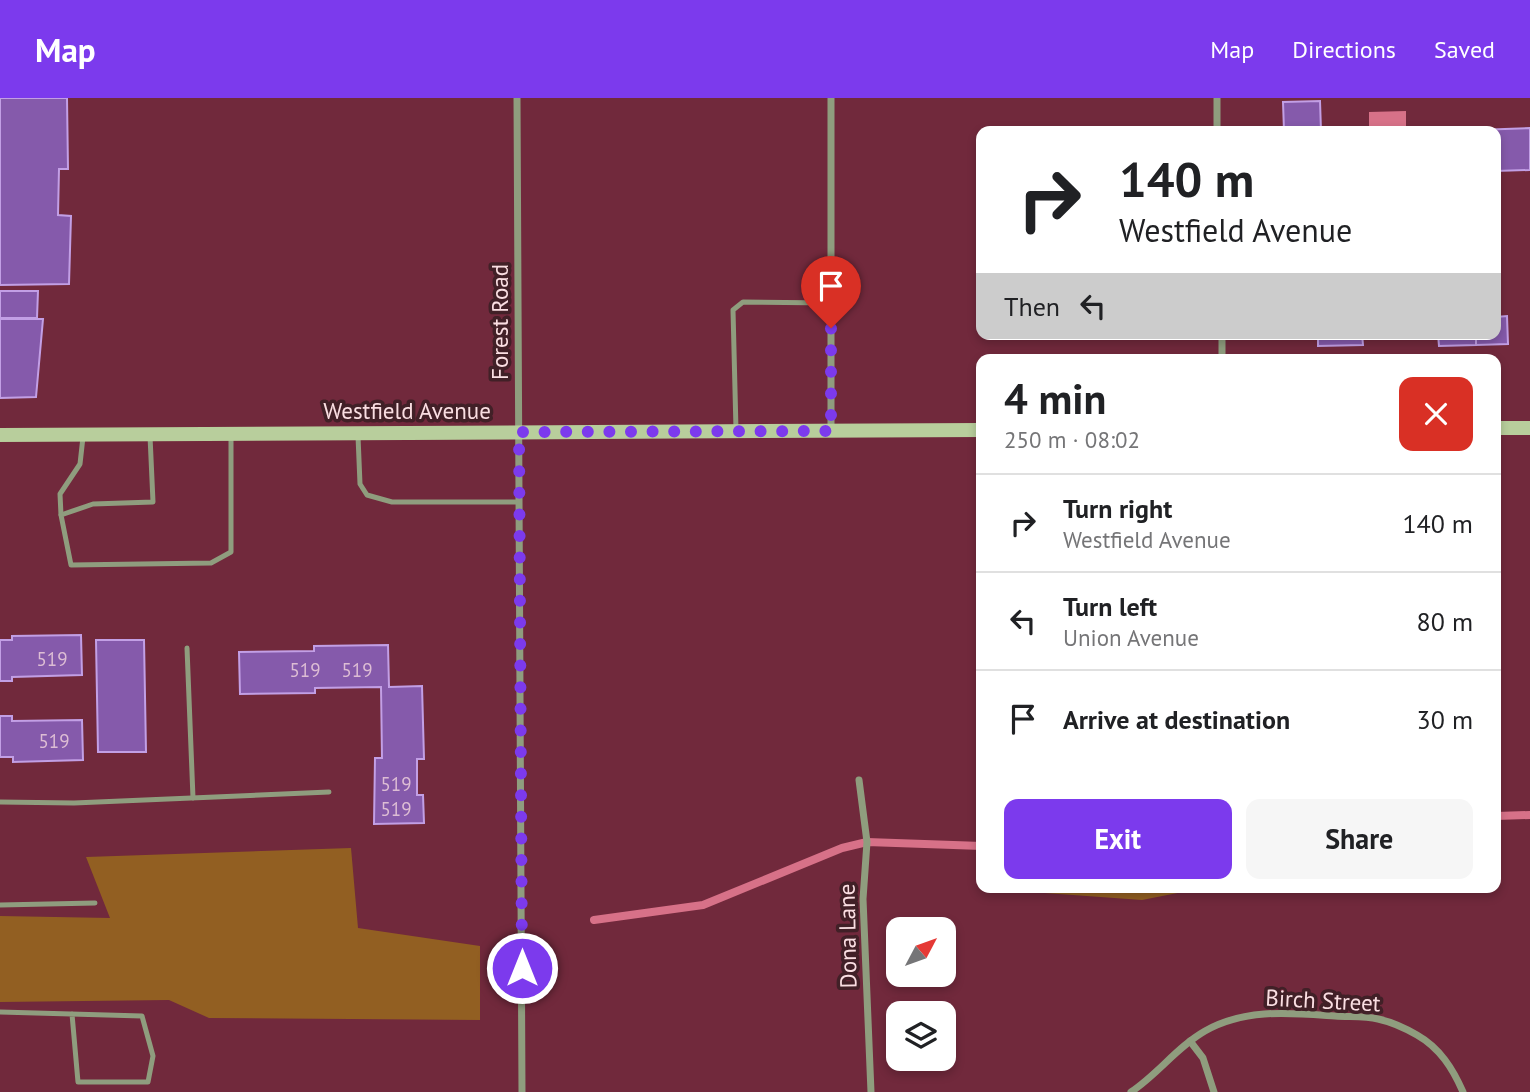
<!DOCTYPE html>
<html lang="en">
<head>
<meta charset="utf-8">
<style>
	body { margin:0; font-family:"PT Sans",sans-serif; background:#f6f6f6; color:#202124; height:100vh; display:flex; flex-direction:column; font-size:26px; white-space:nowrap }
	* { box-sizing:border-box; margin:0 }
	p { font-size:23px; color:#757577 }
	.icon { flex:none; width:38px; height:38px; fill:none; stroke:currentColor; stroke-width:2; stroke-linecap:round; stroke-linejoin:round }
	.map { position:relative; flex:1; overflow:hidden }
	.panel { position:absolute; left:976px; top:256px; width:525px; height:539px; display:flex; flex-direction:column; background:#fff; border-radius:14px; box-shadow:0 4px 10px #0003 }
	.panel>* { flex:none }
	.banner { position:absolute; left:976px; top:28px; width:525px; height:214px; border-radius:14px; box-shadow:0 4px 10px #0003; background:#fff; color:#202124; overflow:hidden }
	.needle { width:46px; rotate:49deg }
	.tools { position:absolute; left:886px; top:819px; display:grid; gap:14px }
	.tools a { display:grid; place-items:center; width:70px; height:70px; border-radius:14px; background:#fff; box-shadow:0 4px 10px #0003; font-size:35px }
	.pin { position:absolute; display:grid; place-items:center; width:60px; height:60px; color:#fff; margin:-72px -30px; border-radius:50% 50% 50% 0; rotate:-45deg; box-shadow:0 0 7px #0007 }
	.pin .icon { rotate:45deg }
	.me { position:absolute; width:77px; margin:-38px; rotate:0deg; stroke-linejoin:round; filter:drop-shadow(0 0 5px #0008) }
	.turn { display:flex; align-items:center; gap:24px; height:147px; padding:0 28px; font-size:32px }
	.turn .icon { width:91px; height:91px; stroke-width:2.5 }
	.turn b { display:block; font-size:49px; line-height:60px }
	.then { display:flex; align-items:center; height:66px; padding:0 28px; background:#0003; gap:14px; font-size:26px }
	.round { display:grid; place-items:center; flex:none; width:74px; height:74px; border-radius:14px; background:#f6f6f6 }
	.head { display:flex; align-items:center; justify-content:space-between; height:119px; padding:0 28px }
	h1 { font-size:42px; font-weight:700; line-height:52px }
	.action { display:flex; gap:14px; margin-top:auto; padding:14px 28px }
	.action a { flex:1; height:80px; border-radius:14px; background:#7c3aed; color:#fff; font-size:28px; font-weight:700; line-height:80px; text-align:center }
	.action a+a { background:#f6f6f6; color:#202124 }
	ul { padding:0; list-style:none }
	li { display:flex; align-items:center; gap:21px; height:98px; padding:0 28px; border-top:2px solid #e0e0e0 }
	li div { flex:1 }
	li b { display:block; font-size:26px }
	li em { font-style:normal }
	header { display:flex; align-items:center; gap:42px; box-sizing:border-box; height:98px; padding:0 35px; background:#7c3aed; color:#fff }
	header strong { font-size:33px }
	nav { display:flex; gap:38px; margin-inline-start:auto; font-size:24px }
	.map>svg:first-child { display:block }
	.green { fill:#925f22 }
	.water { fill:#d77188 }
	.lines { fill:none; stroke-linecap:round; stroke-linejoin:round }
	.stream { stroke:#d77188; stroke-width:8 }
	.building { fill:#855aab; stroke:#c29fe5; stroke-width:2 }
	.lane { stroke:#8f9d7e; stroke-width:5 }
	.street { stroke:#8f9d7e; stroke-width:7 }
	.secondary { stroke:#b8ce9c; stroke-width:14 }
	.route { stroke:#7c3aed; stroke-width:12; stroke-dasharray:0 21.6 }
	.labels { text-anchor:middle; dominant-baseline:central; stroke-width:7; stroke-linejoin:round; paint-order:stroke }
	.number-label { font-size:19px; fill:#ddbdd4 }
	.street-label { font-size:23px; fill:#fadee2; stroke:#412027 }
</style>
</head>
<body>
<header>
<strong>Map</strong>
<nav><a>Map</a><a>Directions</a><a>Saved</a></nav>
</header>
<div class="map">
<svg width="1530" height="994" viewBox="0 0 1530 994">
	<rect width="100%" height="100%" fill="#71293c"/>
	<g class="green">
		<polygon points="351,750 358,830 480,848 480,922 209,920 169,902 0,904 0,818 110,820 86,759"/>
		<polygon points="1045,789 1208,789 1142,802 1045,795"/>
	</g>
	<polygon class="water" points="1406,13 1406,33 1369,33 1369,14"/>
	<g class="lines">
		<g class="stream">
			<polyline points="1496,718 1530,717"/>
			<polyline points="594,822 703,807 842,750 867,744 982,748"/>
		</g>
	</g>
	<g class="building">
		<polygon points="0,0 67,0 68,71 59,71 58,117 71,118 69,186 0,187"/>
		<polygon points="1320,3 1321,33 1284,33 1283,4"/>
		<polygon points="1530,30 1530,72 1496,73 1496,33 1476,32"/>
		<polygon points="0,193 38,193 37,220 0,220"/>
		<polygon points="1507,218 1508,246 1476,247 1476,236 1496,236 1496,219"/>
		<polygon points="0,221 43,221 36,299 0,300"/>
		<polygon points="1318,236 1362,236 1363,247 1318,248"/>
		<polygon points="1438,236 1476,236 1476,247 1439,248"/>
		<polygon points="81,537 82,577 12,579 12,583 0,583 0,542 12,542 12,538"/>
		<polygon points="96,542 144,542 146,654 98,654"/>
		<polygon points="388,547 389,589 422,588 424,661 417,661 417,697 423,697 424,725 374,726 375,660 382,660 381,589 315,590 315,595 240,596 239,554 314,553 314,548"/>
		<polygon points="0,618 12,618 12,623 82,622 83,662 13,664 13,659 0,659"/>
	</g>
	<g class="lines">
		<g class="lane">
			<polyline points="736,332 733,212 743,204 831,205"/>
			<polyline points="150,338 153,404 93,406 61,417 71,467 211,465 231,454 231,339"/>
			<polyline points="358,338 360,386 367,397 392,404 519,404"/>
			<polyline points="61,417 60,396 80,366 83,339"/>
			<polyline points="187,550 193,700"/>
			<polyline points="0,704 74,705 329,694"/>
			<polyline points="0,807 95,805"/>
			<polyline points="0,914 142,918 153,958 148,984 78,984 72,916"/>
		</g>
		<g class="street">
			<polyline points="517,0 522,994"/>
			<polyline points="1217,0 1217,33"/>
			<polyline points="1222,236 1222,261"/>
			<polyline points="831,333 831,0"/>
			<polyline points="859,682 867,744 863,801 871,994"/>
			<polyline points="1190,943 1203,960 1214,994"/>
			<path d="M1131,994c27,-18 46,-45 74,-61 40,-23 86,-18 130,-15 14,1 30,0 43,3 14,3 27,9 39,16 23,13 36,34 46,57"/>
		</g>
		<g class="secondary">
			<polyline points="1496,330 1530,330"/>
			<polyline points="0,337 982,332"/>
		</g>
	</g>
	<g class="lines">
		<polyline class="route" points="522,870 519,334 831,333 831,230"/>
	</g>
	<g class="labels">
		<g class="number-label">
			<text x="52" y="561">519</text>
			<text x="305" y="572">519</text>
			<text x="357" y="572">519</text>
			<text x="54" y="643">519</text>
			<text x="396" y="686">519</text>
			<text x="396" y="711">519</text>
		</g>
		<g class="street-label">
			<text transform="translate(499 224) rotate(-90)">Forest Road</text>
			<text x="407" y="312">Westfield Avenue</text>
			<text transform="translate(847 838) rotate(-91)">Dona Lane</text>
			<text transform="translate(1323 902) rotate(3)">Birch Street</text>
		</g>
	</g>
</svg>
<div class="tools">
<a><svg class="needle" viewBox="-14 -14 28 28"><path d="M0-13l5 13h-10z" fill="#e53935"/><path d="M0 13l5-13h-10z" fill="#757577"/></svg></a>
<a><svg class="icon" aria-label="layers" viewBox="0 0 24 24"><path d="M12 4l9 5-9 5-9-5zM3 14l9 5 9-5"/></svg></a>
</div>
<div class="pin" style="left:831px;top:230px;background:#d93025"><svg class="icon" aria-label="arrive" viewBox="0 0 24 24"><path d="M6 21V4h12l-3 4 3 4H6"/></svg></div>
<svg class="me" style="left:522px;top:870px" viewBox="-20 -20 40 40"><circle r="17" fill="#7c3aed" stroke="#fff" stroke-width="3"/><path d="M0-11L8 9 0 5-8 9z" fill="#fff"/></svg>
<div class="banner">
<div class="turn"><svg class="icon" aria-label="right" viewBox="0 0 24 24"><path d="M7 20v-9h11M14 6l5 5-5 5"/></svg><div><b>140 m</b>Westfield Avenue</div></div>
<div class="then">Then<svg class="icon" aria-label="left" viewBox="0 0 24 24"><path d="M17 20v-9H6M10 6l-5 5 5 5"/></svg></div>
</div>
<section class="panel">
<div class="head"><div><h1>4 min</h1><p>250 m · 08:02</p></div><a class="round" style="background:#d93025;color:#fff"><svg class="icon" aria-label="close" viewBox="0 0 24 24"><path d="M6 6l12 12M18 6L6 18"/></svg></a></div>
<ul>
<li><svg class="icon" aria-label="right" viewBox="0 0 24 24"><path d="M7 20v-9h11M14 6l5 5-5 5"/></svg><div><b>Turn right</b><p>Westfield Avenue</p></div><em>140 m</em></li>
<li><svg class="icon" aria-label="left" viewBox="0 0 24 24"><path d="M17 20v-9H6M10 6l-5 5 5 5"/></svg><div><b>Turn left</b><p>Union Avenue</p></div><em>80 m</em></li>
<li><svg class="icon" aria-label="arrive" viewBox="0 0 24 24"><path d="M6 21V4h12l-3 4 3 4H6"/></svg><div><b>Arrive at destination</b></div><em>30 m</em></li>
</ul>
<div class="action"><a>Exit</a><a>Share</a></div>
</section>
</div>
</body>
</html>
